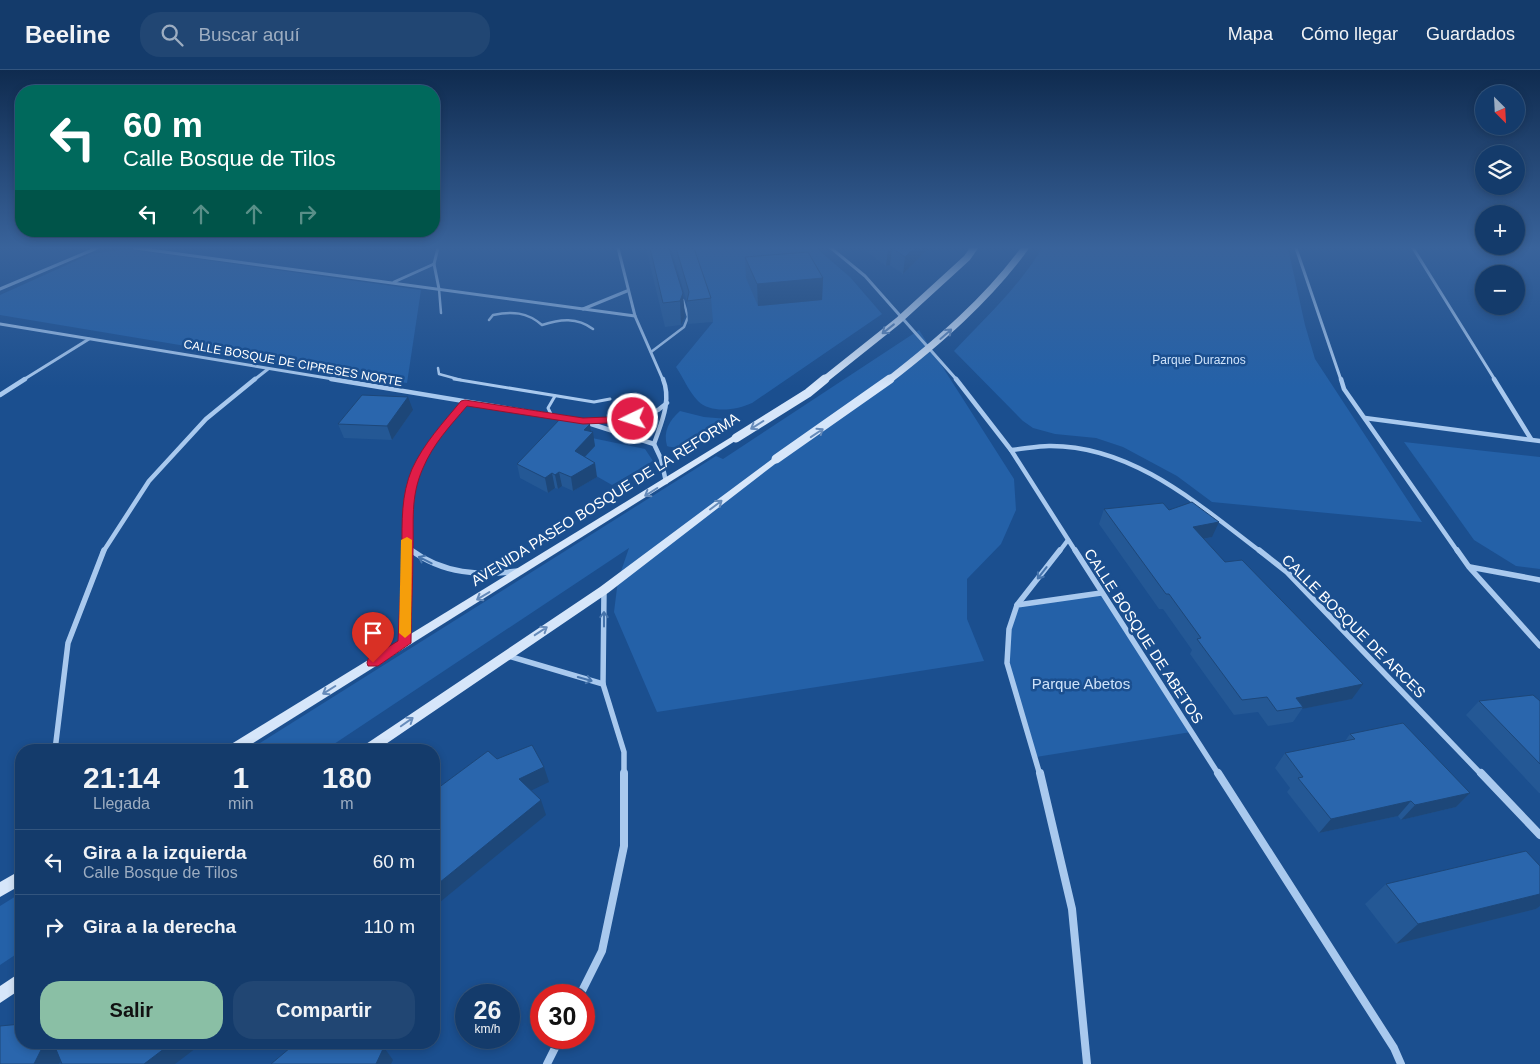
<!DOCTYPE html>
<html lang="es">
<head>
<meta charset="utf-8">
<style>
	body { margin:0; font-family:Arial,sans-serif; background:#214673; color:#f1f3f6; height:100vh; display:flex; flex-direction:column; font-size:19px; white-space:nowrap }
	* { box-sizing:border-box; margin:0 }
	p { font-size:16px; color:#9dadc1 }
	.icon { flex:none; width:28px; height:28px; fill:none; stroke:currentColor; stroke-width:2; stroke-linecap:round; stroke-linejoin:round }
	.map { position:relative; flex:1; overflow:hidden }
	.drawer { position:absolute; left:15px; top:674px; width:425px; height:305px; display:flex; flex-direction:column; background:#143b6b; border-radius:20px; box-shadow:0 2px 8px #0003,0 0 0 1px #33557e }
	.drawer>* { flex:none }
	.hud { position:absolute; left:15px; top:15px; width:425px; height:152px; border-radius:20px; box-shadow:0 2px 8px #0003,0 0 0 1px #33557e; background:#00695c; color:#fff; overflow:hidden }
	.needle { width:32px; rotate:156deg }
	.controls { position:absolute; left:1475px; top:15px; display:grid; gap:10px }
	.controls a { display:grid; place-items:center; width:50px; height:50px; border-radius:50%; background:#143b6b; box-shadow:0 2px 8px #0003,0 0 0 1px #33557e; font-size:25px }
	.speed { position:absolute; left:455px; top:914px; display:flex; gap:10px; font-size:25px; font-weight:700; text-align:center }
	.speed>* { display:grid; place-content:center; width:65px; height:65px; border-radius:50%; background:#143b6b; box-shadow:0 2px 8px #0003,0 0 0 1px #33557e; line-height:1 }
	.speed small { font-size:12px; font-weight:400 }
	.speed .limit { border:8px solid #d22; background:#fff; color:#111 }
	.pin { position:absolute; display:grid; place-items:center; width:42px; height:42px; color:#fff; margin:-51px -21px; border-radius:50% 50% 50% 0; rotate:-45deg; box-shadow:0 0 5px #0007 }
	.pin .icon { rotate:45deg }
	.me { position:absolute; width:55px; margin:-28px; rotate:266deg; stroke-linejoin:round; filter:drop-shadow(0 0 4px #0008) }
	.turn { display:flex; align-items:center; gap:18px; height:105px; padding:0 25px; font-size:22px }
	.turn .icon { width:65px; height:65px; stroke-width:2.5 }
	.turn b { display:block; font-size:35px; line-height:42px }
	.lanes { display:flex; align-items:center; height:48px; padding:0 25px; background:#0003; justify-content:center; gap:25px; direction:ltr }
	.lanes .off { opacity:.35 }
	.eta { display:flex; justify-content:space-evenly; align-items:center; height:85px; text-align:center }
	.eta b { font-size:30px; font-weight:600; line-height:35px }
	.primary-button { display:flex; gap:10px; margin-top:auto; padding:10px 25px }
	.primary-button a { flex:1; height:58px; border-radius:20px; background:#8abfa5; color:#111; font-size:20px; font-weight:600; line-height:58px; text-align:center }
	.primary-button a+a { background:#214673; color:#f1f3f6 }
	ul { padding:0; list-style:none }
	li { display:flex; align-items:center; gap:15px; height:65px; padding:0 25px; border-top:1px solid #33557e }
	li div { flex:1 }
	li b { display:block; font-size:19px }
	li em { font-style:normal }
	header { display:flex; align-items:center; gap:30px; box-sizing:border-box; height:70px; padding:0 25px; background:#143b6b; border-bottom:1px solid #33557e }
	header strong { font-size:24px }
	nav { display:flex; gap:28px; margin-inline-start:auto; font-size:18px }
	.search { width:350px; height:45px; background:#214673; display:flex; align-items:center; gap:12px; box-sizing:border-box; padding:0 18px; border-radius:20px; color:#9dadc1; font-size:19px }
	.map>svg:first-child { display:block }
	.green { fill:#2461a8 }
	.lines { fill:none; stroke-linecap:round; stroke-linejoin:round }
	.lane-far1 { stroke:#a9c9ee; stroke-width:2.5 }
	.lane { stroke:#a9c9ee; stroke-width:3 }
	.street-far3 { stroke:#a9c9ee; stroke-width:3 }
	.street-far2 { stroke:#a9c9ee; stroke-width:4.5 }
	.street-far1 { stroke:#a9c9ee; stroke-width:5.5 }
	.street { stroke:#a9c9ee; stroke-width:8 }
	.secondary { fill:#d6e6fa; fill-rule:evenodd }
	.secondary-bridge-far1 { stroke:#d6e6fa; stroke-width:7 }
	.secondary-bridge { stroke:#d6e6fa; stroke-width:9 }
	.wall { fill:#245895 }
	.shaded-wall { fill:#1d4779 }
	.building { fill:#2a66ad; stroke:#1d4779 }
	.oneway { stroke:#668bba }
	.oneway2 { stroke:#4674ac }
	.route { fill:#e11d48; stroke:#92132f }
	.slow { fill:#f59e0b }
	.labels { text-anchor:middle; dominant-baseline:central; stroke-width:5; stroke-linejoin:round; paint-order:stroke }
	.far-park-label { font-size:12px; fill:#cfe3fa; stroke:#1b4f8f }
	.far-street-label { font-size:12px; fill:#fff; stroke:#1b4f8f }
	.street-label { font-size:15px; fill:#fff; stroke:#1b4f8f }
	.park-label { font-size:15px; fill:#cfe3fa; stroke:#1b4f8f }
</style>
</head>
<body>
<header>
<strong>Beeline</strong>
<div class="search"><svg class="icon" aria-label="search" viewBox="0 0 24 24"><circle cx="10" cy="10" r="6"/><path d="M15 15l6 6"/></svg>Buscar aquí</div>
<nav><a>Mapa</a><a>Cómo llegar</a><a>Guardados</a></nav>
</header>
<div class="map">
<svg width="1540" height="994" viewBox="0 0 1540 994">
	<rect width="100%" height="100%" fill="#1b4f8f"/>
	<g class="green">
		<path d="M688,178h128l34,29 32,37 -130,89c-15,7 -41,11 -54,-2 -9,-9 -15,-24 -22,-34l37,-45z"/>
		<path d="M1042,178h246l17,77 10,34 107,163 -210,-20 -35,-26 -54,-29 -27,-9 -41,-4 -22,-6 -10,-7 -69,-70c31,-33 65,-64 88,-103z"/>
		<polygon points="127,179 421,220 407,313 0,245 0,225 91,184"/>
		<polygon points="919,260 1014,409 1016,440 1001,474 967,509 967,549 984,591 657,642 614,542 618,510 629,478 325,680 249,680 716,386 723,389"/>
		<path d="M680,341l24,6 24,2c-14,14 -40,34 -61,27 -4,-15 2,-25 13,-35z"/>
		<polygon points="592,368 645,379 653,391 612,415 577,395"/>
		<polygon points="1404,372 1540,387 1540,499 1516,496 1474,470"/>
		<polygon points="1101,523 1191,662 1036,687 1007,593 1009,559 1017,535"/>
		<polygon points="21,823 21,881 0,895 0,836"/>
	</g>
	<g class="lines">
		<g class="lane-far1">
			<polyline points="439,219 441,243"/>
			<path d="M489,250l4,-5c19,-4 34,-3 49,10 18,-6 35,-8 51,4"/>
			<polyline points="651,282 684,257 688,247 683,230"/>
			<polyline points="438,298 439,304 461,310"/>
		</g>
		<g class="lane">
			<polyline points="454,309 594,332 610,329"/>
			<polyline points="552,346 548,338 555,326"/>
		</g>
		<g class="street-far3">
			<polyline points="135,178 635,246"/>
			<polyline points="438,178 434,194 439,219"/>
			<polyline points="618,178 635,246 663,310"/>
			<polyline points="831,178 865,206 957,310"/>
			<polyline points="1296,178 1341,310"/>
			<polyline points="1413,178 1495,310"/>
			<polyline points="394,212 434,194"/>
			<polyline points="0,219 97,178"/>
			<polyline points="583,239 627,221"/>
			<polyline points="0,254 339,310"/>
			<polyline points="23,310 89,269"/>
			<polyline points="254,310 268,299"/>
		</g>
		<g class="street-far2">
			<polyline points="331,309 583,351 638,348 658,340 667,333"/>
			<path d="M663,309c9,22 -2,44 -9,65l7,15 5,23"/>
			<polyline points="956,309 1011,380 1076,482"/>
			<polyline points="1341,309 1344,319 1458,482"/>
			<polyline points="1494,309 1531,369"/>
			<polyline points="0,325 25,309"/>
			<polyline points="1365,348 1540,371"/>
			<polyline points="588,353 654,374"/>
			<path d="M1011,380c13,-1 26,-4 38,-4 83,-1 150,59 212,106"/>
			<polyline points="408,478 413,482"/>
			<polyline points="103,482 149,411 206,349 255,309"/>
			<path d="M408,482c0,-13 -2,-26 -1,-39 2,-44 29,-79 58,-110"/>
			<polyline points="1059,482 1068,470"/>
		</g>
		<g class="street-far1">
			<path d="M411,480c32,24 69,26 107,21"/>
			<polyline points="1075,480 1219,705"/>
			<polyline points="1259,480 1287,502 1482,705"/>
			<polyline points="1457,480 1469,497 1540,576"/>
			<polyline points="1470,497 1540,510"/>
			<polyline points="604,521 603,614 624,682 624,705"/>
			<polyline points="1017,535 1060,480"/>
			<polyline points="404,572 408,480"/>
			<polyline points="508,586 603,614"/>
			<polyline points="56,677 65,680"/>
			<polyline points="55,680 68,573 104,480"/>
			<polyline points="1040,705 1007,593 1009,559 1017,535 1101,523"/>
		</g>
		<g class="street">
			<polyline points="1040,703 1072,839 1087,994"/>
			<polyline points="1218,703 1394,978 1401,994"/>
			<polyline points="1481,703 1540,765"/>
			<polyline points="580,925 602,881 624,776 624,703"/>
			<polyline points="547,994 560,968"/>
		</g>
		<g class="secondary">
			<polygon points="733,366 739,366 740,368 242,680 226,680 228,676"/>
			<polygon points="776,386 780,389 779,391 608,523 377,680 361,680 363,676 600,517"/>
			<polygon points="21,800 21,815 0,827 0,812"/>
			<polygon points="21,902 21,919 0,933 0,916"/>
		</g>
		<g class="secondary-bridge-far1">
			<polyline points="824,310 898,251 967,188 974,178"/>
			<path d="M889,310c49,-38 99,-81 136,-132"/>
		</g>
		<g class="secondary-bridge">
			<polyline points="736,368 808,323 825,309"/>
			<polyline points="776,389 890,309"/>
		</g>
	</g>
	<g class="wall">
		<polygon points="646,178 669,178 685,247 681,255 665,257"/>
		<polygon points="671,178 694,178 711,228 713,252 688,254 687,232"/>
		<polygon points="862,178 929,178 903,204 890,195 886,196"/>
		<polygon points="745,187 823,208 822,230 758,236 746,208"/>
		<polygon points="413,340 392,370 344,368 338,354"/>
		<polygon points="591,362 595,376 585,387 597,407 573,421 562,416 558,419 555,418 548,423 520,408 517,394"/>
		<polygon points="1104,439 1169,440 1212,467 1203,469 1352,629 1302,639 1293,652 1268,656 1258,642 1234,645 1190,584 1192,580 1163,539 1159,539 1099,454"/>
		<polygon points="1479,631 1540,631 1540,723 1539,723 1466,645"/>
		<polygon points="1350,664 1470,723 1456,737 1401,750 1398,746 1319,763 1287,722 1290,718 1275,698 1285,683 1345,671"/>
		<polygon points="1540,796 1540,836 1536,839 1396,874 1365,834 1386,814"/>
	</g>
	<g class="shaded-wall">
		<polygon points="892,178 890,195 886,196 888,179"/>
		<polygon points="914,178 929,178 903,204 905,187"/>
		<polygon points="823,208 822,230 758,236 757,214"/>
		<polygon points="683,223 685,247 681,255 680,231"/>
		<polygon points="408,327 413,340 392,370 387,356"/>
		<polygon points="590,354 591,363 593,362 595,376 577,395 575,381 584,360"/>
		<polygon points="595,393 597,407 573,421 571,407"/>
		<polygon points="559,402 562,416 558,419 555,405"/>
		<polygon points="552,403 555,418 548,423 545,408"/>
		<polygon points="1219,452 1212,467 1187,472 1193,457"/>
		<polygon points="1363,614 1352,629 1302,639 1303,637 1296,628"/>
		<polygon points="544,697 549,712 524,724 519,709"/>
		<polygon points="1470,723 1456,737 1401,750 1415,735"/>
		<polygon points="541,730 546,745 434,837 434,817"/>
		<polygon points="1411,731 1398,746 1319,763 1331,749"/>
		<polygon points="1540,824 1540,836 1536,839 1396,874 1418,854"/>
		<polygon points="45,972 64,972 68,975 59,994 34,994"/>
		<polygon points="173,972 204,972 175,994 144,994"/>
		<polygon points="378,972 380,972 393,990 391,994 376,994"/>
	</g>
	<g class="building">
		<polygon points="650,178 669,178 683,223 680,231 663,233"/>
		<polygon points="676,178 694,178 711,228 687,231 689,222"/>
		<polygon points="892,178 914,178 905,187"/>
		<polygon points="808,182 823,208 757,214 745,187"/>
		<polygon points="362,325 408,327 387,356 338,354"/>
		<polygon points="561,348 590,354 584,360 593,362 575,381 595,393 571,407 559,402 555,405 552,403 545,408 517,394"/>
		<polygon points="1192,432 1219,452 1193,457 1225,492 1242,490 1363,614 1296,628 1303,637 1277,641 1267,627 1242,630 1197,569 1201,568 1169,524 1166,524 1104,439 1163,433 1169,440"/>
		<polygon points="1533,625 1540,631 1540,694 1479,631"/>
		<polygon points="1403,653 1470,723 1415,735 1411,731 1331,749 1298,708 1303,707 1285,683 1355,669 1350,664"/>
		<polygon points="532,675 544,697 519,709 541,730 434,817 434,721 488,681 497,689"/>
		<polygon points="1526,781 1540,796 1540,824 1418,854 1386,814"/>
		<polygon points="21,954 21,972 45,972 34,994 0,994 0,956"/>
		<polygon points="53,972 173,972 144,994 62,994"/>
		<polygon points="297,972 378,972 383,979 376,994 271,994"/>
	</g>
	<defs><path id="oneway-shaft" d="M-6 0H5M1.5-3L5.5 0L1.5 3" fill="none" stroke-width="1.6" stroke-linecap="round" stroke-linejoin="round" transform="scale(1.25)"/></defs>
	<g class="oneway">
		<use href="#oneway-shaft" transform="translate(888 259) rotate(142)"/>
		<use href="#oneway-shaft" transform="translate(946 264) rotate(-41)"/>
		<use href="#oneway-shaft" transform="translate(757 355) rotate(148)"/>
		<use href="#oneway-shaft" transform="translate(817 363) rotate(-34)"/>
		<use href="#oneway-shaft" transform="translate(651 422) rotate(148)"/>
		<use href="#oneway-shaft" transform="translate(716 435) rotate(-37)"/>
		<use href="#oneway-shaft" transform="translate(483 526) rotate(149)"/>
		<use href="#oneway-shaft" transform="translate(541 561) rotate(-33)"/>
		<use href="#oneway-shaft" transform="translate(329 620) rotate(148)"/>
		<use href="#oneway-shaft" transform="translate(407 652) rotate(-35)"/>
	</g>
	<g class="oneway2">
		<use href="#oneway-shaft" transform="translate(425 490) rotate(-153)"/>
		<use href="#oneway-shaft" transform="translate(1042 503) rotate(128)"/>
		<use href="#oneway-shaft" transform="translate(604 549) rotate(-90)"/>
		<use href="#oneway-shaft" transform="translate(585 609) rotate(16)"/>
	</g>
	<linearGradient id="sky" x2="0" y2="1"><stop stop-color="#0f2b4f"/><stop offset="0.56" stop-color="#39639b"/><stop offset="1" stop-color="#39639b" stop-opacity="0"/></linearGradient>
	<rect width="1540" height="317" fill="url(#sky)"/>
	<path class="route" d="M465,330l118,18 50,-2 4,3 -4,3 -50,2 -116,-18c-17,20 -34,38 -44,62 -13,29 -9,54 -10,83 0,31 -2,62 -2,92l-33,23h-10l-1,-3 1,-4 30,-18c1,-30 4,-62 4,-92 0,-27 -1,-54 10,-80 12,-26 31,-46 49,-68z"/>
	<polygon class="slow" points="407,467 412,470 411,563 405,568 399,563 401,470"/>
	<g class="labels">
		<g class="far-park-label">
			<text x="1199" y="290">Parque Duraznos</text>
		</g>
		<g class="far-street-label">
			<text transform="translate(293 293) rotate(10)">CALLE BOSQUE DE CIPRESES NORTE</text>
		</g>
		<g class="street-label">
			<text transform="translate(605 429) rotate(-32)">AVENIDA PASEO BOSQUE DE LA REFORMA</text>
			<text transform="translate(1354 556) rotate(45)">CALLE BOSQUE DE ARCES</text>
			<text transform="translate(1144 566) rotate(57)">CALLE BOSQUE DE ABETOS</text>
		</g>
		<g class="park-label">
			<text x="1081" y="613">Parque Abetos</text>
		</g>
	</g>
</svg>
<div class="controls">
<a><svg class="needle" viewBox="-14 -14 28 28"><path d="M0-13l5 13h-10z" fill="#e53935"/><path d="M0 13l5-13h-10z" fill="#9dadc1"/></svg></a>
<a><svg class="icon" aria-label="layers" viewBox="0 0 24 24"><path d="M12 4l9 5-9 5-9-5zM3 14l9 5 9-5"/></svg></a>
<a>+</a>
<a>−</a>
</div>
<div class="speed"><div>26<small>km/h</small></div><div class="limit">30</div></div>
<div class="pin" style="left:373px;top:593px;background:#d93025"><svg class="icon" aria-label="arrive" viewBox="0 0 24 24"><path d="M6 21V4h12l-3 4 3 4H6"/></svg></div>
<svg class="me" style="left:633px;top:349px" viewBox="-20 -20 40 40"><circle r="17" fill="#e11d48" stroke="#fff" stroke-width="3"/><path d="M0-11L8 9 0 5-8 9z" fill="#fff"/></svg>
<div class="hud">
<div class="turn"><svg class="icon" aria-label="left" viewBox="0 0 24 24"><path d="M17 20v-9H6M10 6l-5 5 5 5"/></svg><div><b>60 m</b>Calle Bosque de Tilos</div></div>
<div class="lanes"><svg class="icon" aria-label="left" viewBox="0 0 24 24"><path d="M17 20v-9H6M10 6l-5 5 5 5"/></svg><svg class="icon off" aria-label="ahead" viewBox="0 0 24 24"><path d="M12 20V5M6 11l6-6 6 6"/></svg><svg class="icon off" aria-label="ahead" viewBox="0 0 24 24"><path d="M12 20V5M6 11l6-6 6 6"/></svg><svg class="icon off" aria-label="right" viewBox="0 0 24 24"><path d="M7 20v-9h11M14 6l5 5-5 5"/></svg></div>
</div>
<section class="drawer">
<div class="eta">
<div><b>21:14</b><p>Llegada</p></div>
<div><b>1</b><p>min</p></div>
<div><b>180</b><p>m</p></div>
</div>
<ul>
<li><svg class="icon" aria-label="left" viewBox="0 0 24 24"><path d="M17 20v-9H6M10 6l-5 5 5 5"/></svg><div><b>Gira a la izquierda</b><p>Calle Bosque de Tilos</p></div><em>60 m</em></li>
<li><svg class="icon" aria-label="right" viewBox="0 0 24 24"><path d="M7 20v-9h11M14 6l5 5-5 5"/></svg><div><b>Gira a la derecha</b></div><em>110 m</em></li>
</ul>
<div class="primary-button"><a>Salir</a><a>Compartir</a></div>
</section>
</div>
</body>
</html>
